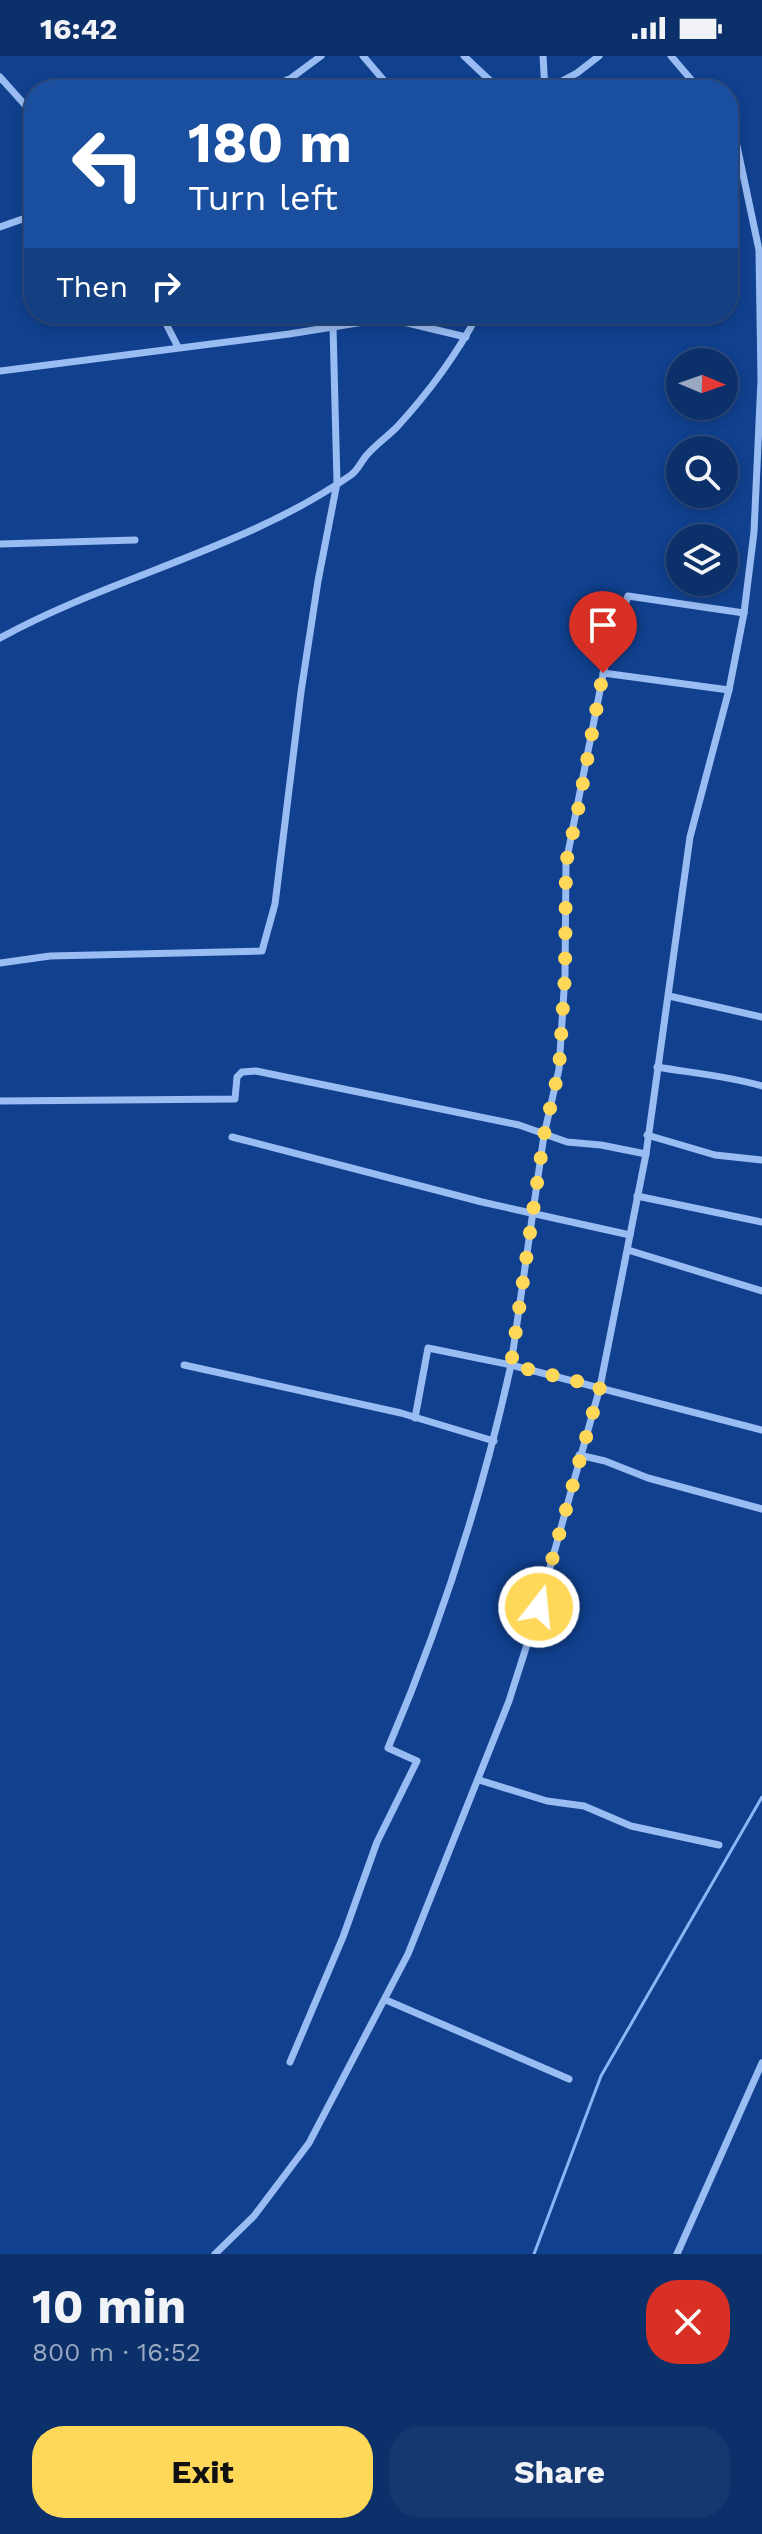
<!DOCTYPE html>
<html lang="en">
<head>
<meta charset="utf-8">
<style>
	body { margin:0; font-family:"Work Sans",sans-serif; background:#153870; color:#f1f3f6; height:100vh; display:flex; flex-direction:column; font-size:30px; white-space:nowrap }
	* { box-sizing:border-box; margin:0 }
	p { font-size:26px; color:#9aa9c1 }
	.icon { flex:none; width:44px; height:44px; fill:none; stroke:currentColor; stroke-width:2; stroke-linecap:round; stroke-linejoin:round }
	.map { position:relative; height:2198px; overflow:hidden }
	.sheet { display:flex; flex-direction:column; background:#0c306a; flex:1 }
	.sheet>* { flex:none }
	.guide { position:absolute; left:24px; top:24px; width:714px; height:244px; border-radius:32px; box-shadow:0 4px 12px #0003,0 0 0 2px #2c4b7e; background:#1a4fa0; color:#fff; overflow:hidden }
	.needle { width:52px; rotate:92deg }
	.tools { position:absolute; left:666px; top:292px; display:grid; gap:16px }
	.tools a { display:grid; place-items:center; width:72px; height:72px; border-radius:50%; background:#0c306a; box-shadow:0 4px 12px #0003,0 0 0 2px #2c4b7e; font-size:40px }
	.pin { position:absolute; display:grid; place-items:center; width:68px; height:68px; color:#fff; margin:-82px -34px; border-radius:50% 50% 50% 0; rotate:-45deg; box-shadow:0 0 8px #0007 }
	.pin .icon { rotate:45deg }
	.me { position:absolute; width:88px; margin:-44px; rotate:16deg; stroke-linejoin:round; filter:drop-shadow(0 0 6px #0008) }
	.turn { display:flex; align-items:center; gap:28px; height:168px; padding:0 32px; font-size:36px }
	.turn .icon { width:104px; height:104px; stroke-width:2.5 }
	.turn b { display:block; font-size:56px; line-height:68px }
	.then { display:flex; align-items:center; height:76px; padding:0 32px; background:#0003; gap:16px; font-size:30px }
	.round { display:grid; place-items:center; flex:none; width:84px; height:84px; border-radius:32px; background:#153870 }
	.headline { display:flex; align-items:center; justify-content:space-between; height:136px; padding:0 32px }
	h1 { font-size:48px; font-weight:700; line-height:60px }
	.action { display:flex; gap:16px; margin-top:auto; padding:16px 32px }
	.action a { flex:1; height:92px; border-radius:32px; background:#ffd85a; color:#111; font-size:32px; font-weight:700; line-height:92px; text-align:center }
	.action a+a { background:#153870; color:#f1f3f6 }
	.status { display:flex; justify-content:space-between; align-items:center; height:56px; padding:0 40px; background:#0c306a; direction:ltr }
	.status svg { height:22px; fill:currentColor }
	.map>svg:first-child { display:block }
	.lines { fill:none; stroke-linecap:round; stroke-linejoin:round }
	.stream { stroke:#8ab6f6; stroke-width:3 }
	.minor { stroke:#99bcf2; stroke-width:7 }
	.route { stroke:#ffd85a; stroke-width:14; stroke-dasharray:0 25.2 }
</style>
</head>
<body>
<div class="status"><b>16:42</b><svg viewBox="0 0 49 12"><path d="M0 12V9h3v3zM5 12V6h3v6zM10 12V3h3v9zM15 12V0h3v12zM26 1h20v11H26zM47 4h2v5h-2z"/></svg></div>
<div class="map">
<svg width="762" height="2198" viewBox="0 0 762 2198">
	<rect width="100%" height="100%" fill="#10408e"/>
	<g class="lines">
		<polyline class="stream" points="534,2198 601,2020 762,1741"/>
		<g class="minor">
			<polyline points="363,0 392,34"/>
			<polyline points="464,0 500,34"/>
			<polyline points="543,0 545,34 577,17 599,0"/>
			<polyline points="671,0 700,34"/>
			<polyline points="0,21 34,59"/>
			<polyline points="287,24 297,34"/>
			<polyline points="275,34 321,0"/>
			<polyline points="0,171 34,159"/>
			<polyline points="161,258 178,291"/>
			<polyline points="425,258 426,270"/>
			<polyline points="0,315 289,278 370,265 399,265 466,281"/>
			<polyline points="0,488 135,484"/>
			<path d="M0,582c113,-62 245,-89 351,-163 7,-5 10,-13 15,-19 9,-11 21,-19 31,-29 32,-35 59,-71 81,-113"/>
			<polyline points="603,617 729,634"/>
			<polyline points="0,907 50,900 262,895 275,848 301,636 318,525 337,427 333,270"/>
			<polyline points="669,940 762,961"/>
			<path d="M657,1011c35,6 71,9 105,19"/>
			<polyline points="0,1045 235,1043 237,1021 242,1016 256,1015 519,1069 567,1086 601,1089 646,1098"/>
			<polyline points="647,1079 715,1099 762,1104"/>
			<polyline points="232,1081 482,1146 630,1179"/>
			<polyline points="637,1140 762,1166"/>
			<polyline points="628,1194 762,1235"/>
			<polyline points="184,1309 401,1357 494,1385"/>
			<polyline points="415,1362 428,1292 511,1309 544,1079 559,1013 565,919 566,807 606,604 628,540 744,557"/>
			<polyline points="579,1399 605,1405 648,1422 762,1453"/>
			<polyline points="479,1724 547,1745 584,1750 631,1770 719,1789"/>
			<polyline points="386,1944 569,2023"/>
			<path d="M290,2006l53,-125 34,-95 40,-81 -29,-13c54,-126 93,-248 123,-383l251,65"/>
			<polyline points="215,2198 254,2160 309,2087 408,1898 509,1645 539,1551 600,1331 646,1098 690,781 729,634 744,557 754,476 761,324 759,194 737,90 728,73"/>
			<polyline points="677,2198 762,2007"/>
		</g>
	</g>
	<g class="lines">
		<polyline class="route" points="539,1551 600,1331 511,1309 544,1079 559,1013 565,919 566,807 578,754 603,617"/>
	</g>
</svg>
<div class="tools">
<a><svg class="needle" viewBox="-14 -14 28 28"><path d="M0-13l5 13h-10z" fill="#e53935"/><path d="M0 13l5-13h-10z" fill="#9aa9c1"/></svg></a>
<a><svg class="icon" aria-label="search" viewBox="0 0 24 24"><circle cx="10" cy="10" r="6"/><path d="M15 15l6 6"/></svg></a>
<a><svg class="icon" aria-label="layers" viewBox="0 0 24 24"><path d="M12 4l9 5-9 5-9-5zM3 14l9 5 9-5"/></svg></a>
</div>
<div class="pin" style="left:603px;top:617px;background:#d93025"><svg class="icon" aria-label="arrive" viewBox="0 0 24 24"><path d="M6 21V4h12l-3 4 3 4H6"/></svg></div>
<svg class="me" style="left:539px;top:1551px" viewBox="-20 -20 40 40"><circle r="17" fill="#ffd85a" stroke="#fff" stroke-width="3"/><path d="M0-11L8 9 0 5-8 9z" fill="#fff"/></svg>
<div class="guide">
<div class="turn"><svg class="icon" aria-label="left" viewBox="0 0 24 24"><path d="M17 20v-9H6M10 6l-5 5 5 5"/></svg><div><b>180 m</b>Turn left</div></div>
<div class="then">Then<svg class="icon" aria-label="right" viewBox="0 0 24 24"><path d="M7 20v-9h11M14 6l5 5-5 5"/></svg></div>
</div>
</div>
<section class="sheet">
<div class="headline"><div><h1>10 min</h1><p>800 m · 16:52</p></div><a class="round" style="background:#d93025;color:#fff"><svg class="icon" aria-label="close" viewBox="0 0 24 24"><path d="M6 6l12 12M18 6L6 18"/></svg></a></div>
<div class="action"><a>Exit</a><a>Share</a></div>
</section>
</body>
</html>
